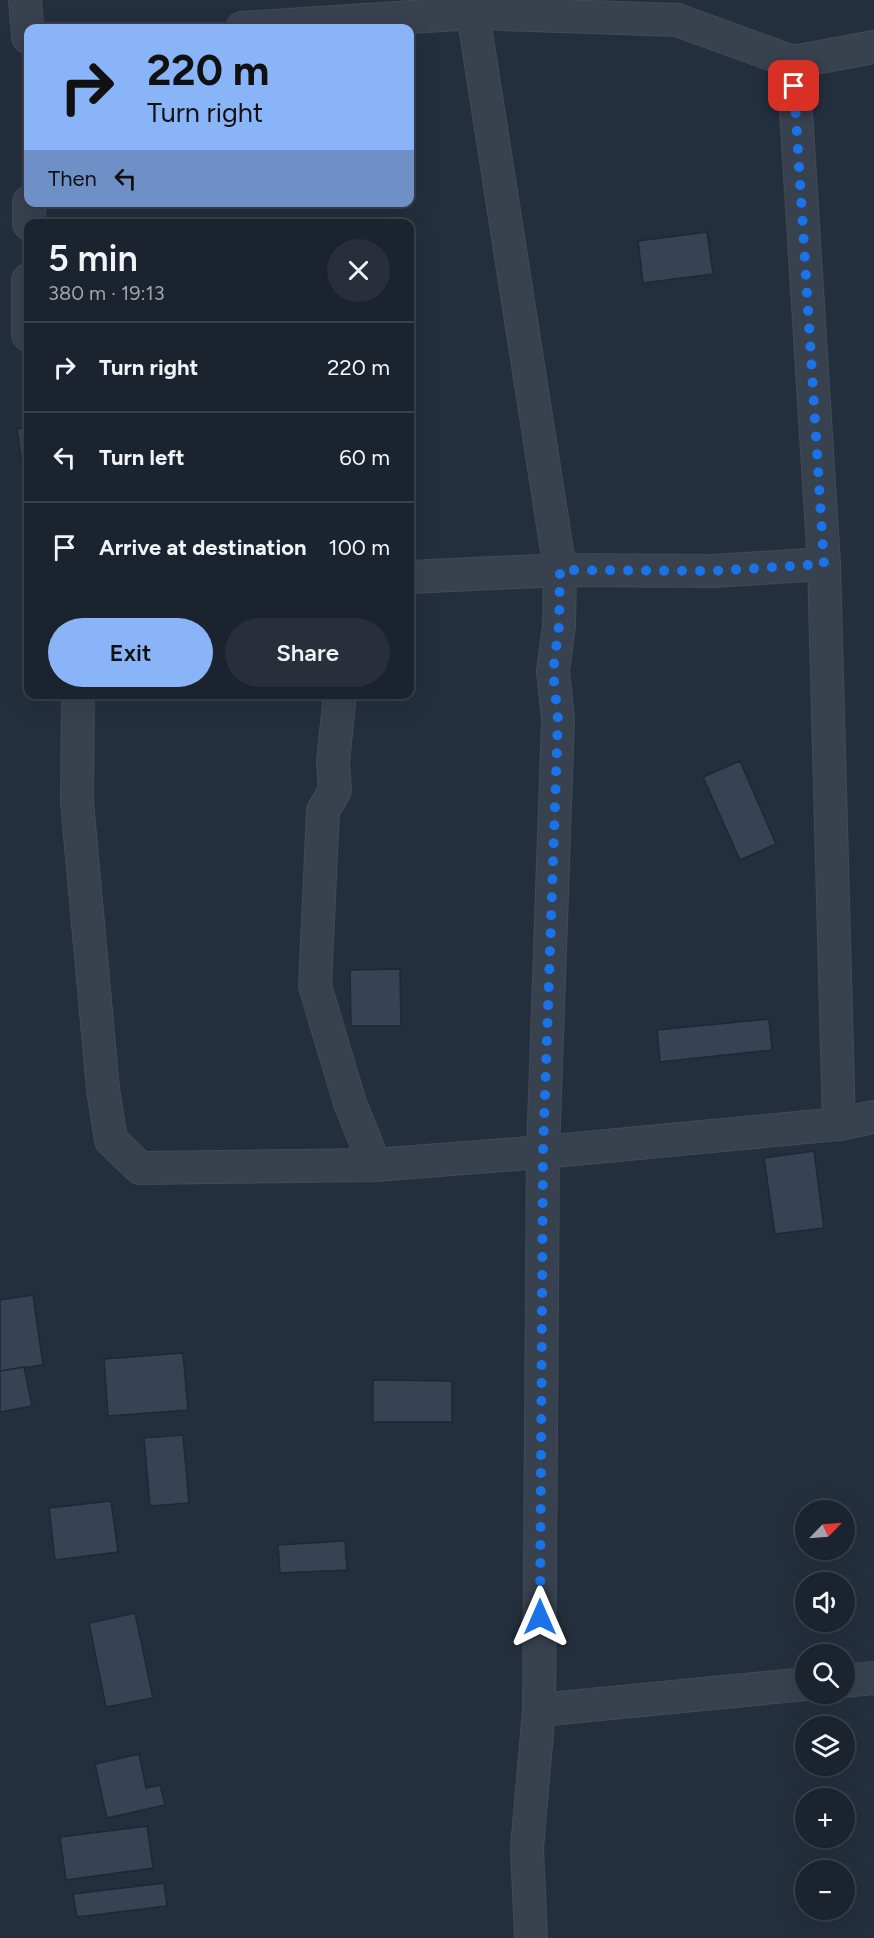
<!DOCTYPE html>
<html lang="en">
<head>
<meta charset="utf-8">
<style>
	body { margin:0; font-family:Figtree,sans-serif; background:#282f3a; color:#f1f3f6; height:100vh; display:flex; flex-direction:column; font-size:22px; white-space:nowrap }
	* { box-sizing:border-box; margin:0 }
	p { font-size:20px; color:#a0a4aa }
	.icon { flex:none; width:33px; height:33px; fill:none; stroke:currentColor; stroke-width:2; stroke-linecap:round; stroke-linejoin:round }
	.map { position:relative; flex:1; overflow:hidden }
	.sheet { position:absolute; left:24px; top:219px; width:390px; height:480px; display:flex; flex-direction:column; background:#1b232e; border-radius:12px; box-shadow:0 6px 24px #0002,0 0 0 2px #39404a }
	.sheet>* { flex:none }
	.guide { position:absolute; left:24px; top:24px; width:390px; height:183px; border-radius:12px; box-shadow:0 6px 24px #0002,0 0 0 2px #39404a; background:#8ab4f8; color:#111; overflow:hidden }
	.needle { width:39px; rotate:65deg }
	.fabs { position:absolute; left:795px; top:1500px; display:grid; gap:12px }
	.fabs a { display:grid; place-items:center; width:60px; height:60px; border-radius:50%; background:#1b232e; box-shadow:0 6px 24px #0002,0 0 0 2px #39404a; font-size:30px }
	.pin { position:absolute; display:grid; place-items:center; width:51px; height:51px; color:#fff; margin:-26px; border-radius:12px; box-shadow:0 3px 9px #0006 }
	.me { position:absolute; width:66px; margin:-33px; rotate:0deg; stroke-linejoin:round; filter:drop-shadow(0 0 4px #0008) }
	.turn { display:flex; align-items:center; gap:21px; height:126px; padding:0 24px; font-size:27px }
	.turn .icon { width:78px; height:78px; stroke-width:2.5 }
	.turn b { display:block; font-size:42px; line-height:51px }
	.then { display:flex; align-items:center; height:57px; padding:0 24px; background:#0003; gap:12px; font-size:22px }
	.round { display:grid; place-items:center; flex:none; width:63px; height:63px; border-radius:32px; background:#282f3a }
	.summary { display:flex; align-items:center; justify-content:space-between; height:102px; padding:0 24px }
	h1 { font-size:36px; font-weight:600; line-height:45px }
	.primary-button { display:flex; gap:12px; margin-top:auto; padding:12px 24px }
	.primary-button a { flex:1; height:69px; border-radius:36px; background:#8ab4f8; color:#111; font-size:24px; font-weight:600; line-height:69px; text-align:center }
	.primary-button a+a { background:#282f3a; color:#f1f3f6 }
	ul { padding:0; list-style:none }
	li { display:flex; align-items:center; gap:18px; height:90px; padding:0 24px; border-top:2px solid #39404a }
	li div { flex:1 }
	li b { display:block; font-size:22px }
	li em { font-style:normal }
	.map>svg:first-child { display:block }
	.building { fill:#364354; stroke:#1f2835; stroke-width:1.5 }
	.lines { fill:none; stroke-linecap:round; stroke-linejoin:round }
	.minor-casing { stroke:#414a57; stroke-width:34 }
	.minor { stroke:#38414e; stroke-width:32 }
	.route { stroke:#1a73e8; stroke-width:10; stroke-dasharray:0 18 }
</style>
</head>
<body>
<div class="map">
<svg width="874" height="1938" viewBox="0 0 874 1938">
	<rect width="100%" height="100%" fill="#242f3e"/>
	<g class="building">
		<polygon points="707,232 713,274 643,283 638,241"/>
		<polygon points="28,427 28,457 21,458 17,429"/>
		<polygon points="740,761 776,844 740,860 703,777"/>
		<polygon points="400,969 401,1026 351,1026 350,970"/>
		<polygon points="769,1019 772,1050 660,1062 657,1030"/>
		<polygon points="814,1151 824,1228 775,1234 764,1158"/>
		<polygon points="33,1295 43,1365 0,1371 0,1300"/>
		<polygon points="183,1353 188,1410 108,1416 104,1359"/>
		<polygon points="24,1367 32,1406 0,1412 0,1371"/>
		<polygon points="373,1380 452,1381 452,1422 373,1422"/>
		<polygon points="183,1435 189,1503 150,1506 144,1438"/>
		<polygon points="111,1501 118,1552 55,1560 49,1508"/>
		<polygon points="345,1541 347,1570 280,1573 278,1545"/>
		<polygon points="135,1613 153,1698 106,1707 89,1623"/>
		<polygon points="139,1754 146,1788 160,1785 165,1805 107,1818 95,1764"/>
		<polygon points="147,1826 153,1868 66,1880 60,1837"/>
		<polygon points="164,1883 167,1906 77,1917 73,1894"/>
	</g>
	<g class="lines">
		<g class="minor-casing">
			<g id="minor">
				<polyline points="25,0 28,37"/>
				<polyline points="473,13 560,570 559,626 553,671 558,719 543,1152 539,1710 527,1848 531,1938"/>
				<polyline points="242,28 473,13 677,20 793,62 874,47"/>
				<polyline points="793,62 824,564 839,1124"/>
				<polyline points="29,224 29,202"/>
				<polyline points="28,280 28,335"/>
				<polyline points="410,577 560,570 714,571 824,564"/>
				<polyline points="78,694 77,802 103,1089 111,1140 140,1168 375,1165 543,1152 839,1124 874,1117"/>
				<polyline points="340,694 333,762 335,790 323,811 315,986 350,1103 375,1165"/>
				<polyline points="844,1681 874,1678"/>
				<polyline points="539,1710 806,1684"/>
			</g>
		</g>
		<use href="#minor" class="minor"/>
	</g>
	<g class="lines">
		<polyline class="route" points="540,1617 543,1152 558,719 553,672 559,626 560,570 714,571 824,564 794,86"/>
	</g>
</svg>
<div class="fabs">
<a><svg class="needle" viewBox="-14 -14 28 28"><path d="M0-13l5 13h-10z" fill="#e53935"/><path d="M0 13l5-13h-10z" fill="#a0a4aa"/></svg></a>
<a><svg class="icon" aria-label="sound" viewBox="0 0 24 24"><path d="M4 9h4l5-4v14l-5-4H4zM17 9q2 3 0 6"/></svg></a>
<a><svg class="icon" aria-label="search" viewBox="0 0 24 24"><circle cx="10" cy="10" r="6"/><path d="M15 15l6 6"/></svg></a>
<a><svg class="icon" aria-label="layers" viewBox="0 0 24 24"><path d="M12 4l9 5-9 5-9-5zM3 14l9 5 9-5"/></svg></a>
<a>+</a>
<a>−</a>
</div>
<div class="pin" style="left:794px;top:86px;background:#d93025"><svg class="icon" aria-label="arrive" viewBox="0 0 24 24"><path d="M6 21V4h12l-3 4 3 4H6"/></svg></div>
<svg class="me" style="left:540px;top:1617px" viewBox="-20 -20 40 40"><path d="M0-17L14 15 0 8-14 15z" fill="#1a73e8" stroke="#fff" stroke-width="4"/></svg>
<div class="guide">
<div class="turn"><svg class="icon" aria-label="right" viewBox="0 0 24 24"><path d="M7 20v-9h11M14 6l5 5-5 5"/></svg><div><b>220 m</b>Turn right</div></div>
<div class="then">Then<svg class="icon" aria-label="left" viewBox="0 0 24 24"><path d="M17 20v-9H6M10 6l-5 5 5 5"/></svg></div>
</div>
<section class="sheet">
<div class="summary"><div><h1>5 min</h1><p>380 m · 19:13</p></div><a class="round"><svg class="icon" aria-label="close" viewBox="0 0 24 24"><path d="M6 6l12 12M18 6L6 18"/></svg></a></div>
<ul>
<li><svg class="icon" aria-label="right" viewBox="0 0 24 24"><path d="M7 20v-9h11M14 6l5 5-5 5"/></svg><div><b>Turn right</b></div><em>220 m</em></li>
<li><svg class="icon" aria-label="left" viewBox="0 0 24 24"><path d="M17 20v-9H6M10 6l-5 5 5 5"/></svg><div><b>Turn left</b></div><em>60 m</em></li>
<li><svg class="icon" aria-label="arrive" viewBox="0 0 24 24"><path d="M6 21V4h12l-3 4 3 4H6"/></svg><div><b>Arrive at destination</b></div><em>100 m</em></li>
</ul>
<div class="primary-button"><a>Exit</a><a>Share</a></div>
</section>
</div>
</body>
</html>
